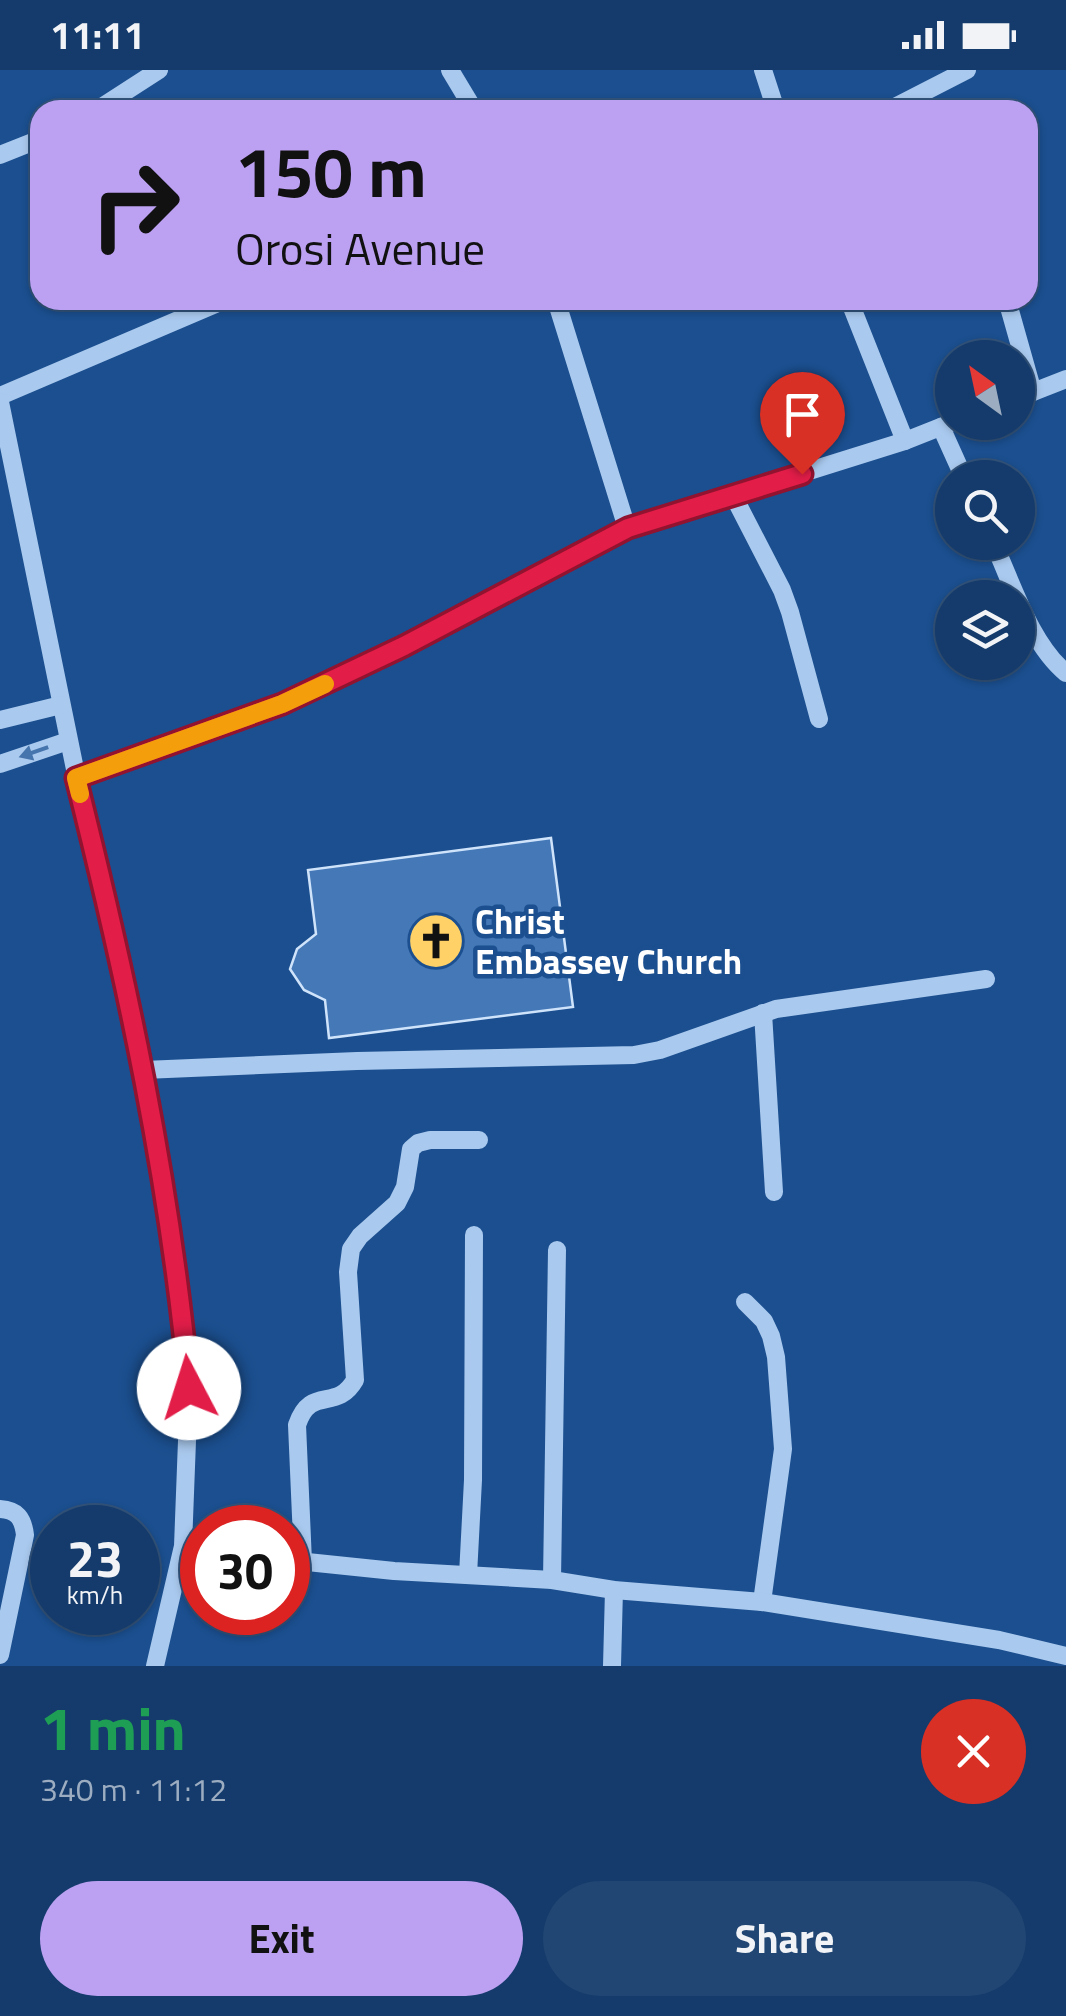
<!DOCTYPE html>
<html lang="en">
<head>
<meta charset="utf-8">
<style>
	body { margin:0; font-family:"Titillium Web",sans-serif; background:#214673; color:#f1f3f6; height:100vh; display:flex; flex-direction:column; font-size:38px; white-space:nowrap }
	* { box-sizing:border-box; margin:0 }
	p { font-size:32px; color:#9dadc1 }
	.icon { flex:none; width:55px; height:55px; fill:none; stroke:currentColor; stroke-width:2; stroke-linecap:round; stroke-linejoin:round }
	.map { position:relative; height:1596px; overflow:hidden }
	.details { display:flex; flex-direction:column; background:#143b6b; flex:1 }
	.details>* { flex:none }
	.hud { position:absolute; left:30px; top:30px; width:1008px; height:210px; border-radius:30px; box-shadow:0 2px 8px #0004,0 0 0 2px #33557e; background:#bca0f2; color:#111; overflow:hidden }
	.needle { width:65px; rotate:327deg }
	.tools { position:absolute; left:935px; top:270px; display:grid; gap:20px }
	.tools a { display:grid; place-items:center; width:100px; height:100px; border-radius:50%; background:#143b6b; box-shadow:0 2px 8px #0004,0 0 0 2px #33557e; font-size:50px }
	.speed { position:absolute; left:30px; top:1435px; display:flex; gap:20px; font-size:50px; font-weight:700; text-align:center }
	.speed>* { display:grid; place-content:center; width:130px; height:130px; border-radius:50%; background:#143b6b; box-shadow:0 2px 8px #0004,0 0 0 2px #33557e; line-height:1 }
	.speed small { font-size:25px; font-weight:400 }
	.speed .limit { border:15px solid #d22; background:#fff; color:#111 }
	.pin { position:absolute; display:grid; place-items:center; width:85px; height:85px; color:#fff; margin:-102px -42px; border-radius:50% 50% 50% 0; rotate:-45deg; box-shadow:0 0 10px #0007 }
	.pin .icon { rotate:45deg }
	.me { position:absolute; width:110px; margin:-55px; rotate:355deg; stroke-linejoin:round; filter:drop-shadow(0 0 8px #0008) }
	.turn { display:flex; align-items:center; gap:35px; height:210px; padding:0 40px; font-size:45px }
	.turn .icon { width:130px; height:130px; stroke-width:2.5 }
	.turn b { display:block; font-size:70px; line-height:85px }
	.round { display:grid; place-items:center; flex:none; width:105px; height:105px; border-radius:52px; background:#214673 }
	.overview { display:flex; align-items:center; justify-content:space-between; height:170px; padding:0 40px }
	h1 { font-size:60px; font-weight:700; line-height:75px; color:#1e9e55 }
	.cta { display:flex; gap:20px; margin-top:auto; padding:20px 40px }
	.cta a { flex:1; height:115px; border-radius:60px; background:#bca0f2; color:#111; font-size:40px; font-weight:700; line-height:115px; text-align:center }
	.cta a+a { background:#214673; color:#f1f3f6 }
	.status { display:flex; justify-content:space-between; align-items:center; height:70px; padding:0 50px; background:#143b6b; direction:ltr }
	.status svg { height:28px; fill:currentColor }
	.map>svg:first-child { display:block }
	.building { fill:#4478b7; stroke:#cfe3fa; stroke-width:2.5 }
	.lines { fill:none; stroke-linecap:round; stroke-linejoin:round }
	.minor { stroke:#a9c9ee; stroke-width:18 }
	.oneway { fill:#4674ac }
	.route-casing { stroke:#92132f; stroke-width:25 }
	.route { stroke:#e11d48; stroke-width:18 }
	.slow { stroke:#f59e0b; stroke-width:18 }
	.labels { text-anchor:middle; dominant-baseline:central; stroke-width:9; stroke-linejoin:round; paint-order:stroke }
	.poi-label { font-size:35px; font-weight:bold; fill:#fff; stroke:#1b4f8f; text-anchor:start }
</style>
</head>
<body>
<div class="status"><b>11:11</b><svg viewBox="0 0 49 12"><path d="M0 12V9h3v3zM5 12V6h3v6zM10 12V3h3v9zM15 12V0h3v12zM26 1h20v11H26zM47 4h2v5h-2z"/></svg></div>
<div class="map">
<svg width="1066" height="1596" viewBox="0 0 1066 1596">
	<rect width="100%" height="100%" fill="#1b4f8f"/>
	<polygon class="building" points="551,768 573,937 329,968 325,930 304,920 290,899 297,879 316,864 308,800"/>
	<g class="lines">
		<g class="minor">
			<polyline points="450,0 474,40"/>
			<polyline points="763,0 776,40"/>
			<polyline points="97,40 159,0"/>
			<polyline points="889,40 967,0"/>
			<polyline points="0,85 40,69"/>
			<polyline points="556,230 627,458"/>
			<polyline points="849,230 905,371"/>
			<polyline points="1007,230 1033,322"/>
			<polyline points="0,326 225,230"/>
			<polyline points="1018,328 1066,309"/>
			<polyline points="0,332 77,709 144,1000 182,1234 189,1318 183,1476 155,1596"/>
			<polyline points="941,357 964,408"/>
			<polyline points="733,425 782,520 790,542 819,649"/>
			<path d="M993,472c20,43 37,101 73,131"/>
			<polyline points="0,650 61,635"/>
			<polyline points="0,694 68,671"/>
			<polyline points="77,709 283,634 403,576 627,458 905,371 953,352"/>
			<polyline points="763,943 774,1122"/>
			<polyline points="144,1000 357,991 634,985 660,980 776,939 986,909"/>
			<polyline points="745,1232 764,1251 771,1266 776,1287 783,1379 762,1532"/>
			<path d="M0,1439c17,1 23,9 25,26l-25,120"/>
			<polyline points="288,1490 394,1501 552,1510 614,1520 762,1532 999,1570 1066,1586"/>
			<path d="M303,1492l-6,-137c14,-41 39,-12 58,-45l-7,-108 3,-23 9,-13 37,-33 8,-16 6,-38 7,-6 12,-3h49"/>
			<polyline points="468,1505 473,1410 474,1165"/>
			<polyline points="552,1510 557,1180"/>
			<polyline points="612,1596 614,1520"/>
		</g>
	</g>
	<defs><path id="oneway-solid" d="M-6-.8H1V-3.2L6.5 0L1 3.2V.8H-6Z" transform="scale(2.5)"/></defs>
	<use class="oneway" href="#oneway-solid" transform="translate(34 682) rotate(161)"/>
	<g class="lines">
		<g class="route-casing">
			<path id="route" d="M189,1318c-19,-208 -62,-407 -113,-610l206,-74 122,-58 224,-118 174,-54"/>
		</g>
		<use href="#route" class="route"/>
		<polyline class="slow" points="80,724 76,708 282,634 325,614"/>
	</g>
	<defs>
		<g id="church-disc" transform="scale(2.875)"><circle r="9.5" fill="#ffd166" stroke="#1b4f8f"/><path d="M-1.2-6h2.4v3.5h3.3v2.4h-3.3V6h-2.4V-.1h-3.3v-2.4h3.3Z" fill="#111"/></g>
	</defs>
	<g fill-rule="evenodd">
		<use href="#church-disc" x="436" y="871"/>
	</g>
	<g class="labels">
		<g class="poi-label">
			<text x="475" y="851">Christ<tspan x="475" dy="40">Embassey Church</tspan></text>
		</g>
	</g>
</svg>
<div class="tools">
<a><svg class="needle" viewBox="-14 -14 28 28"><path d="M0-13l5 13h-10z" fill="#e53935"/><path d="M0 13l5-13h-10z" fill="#9dadc1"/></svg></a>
<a><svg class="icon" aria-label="search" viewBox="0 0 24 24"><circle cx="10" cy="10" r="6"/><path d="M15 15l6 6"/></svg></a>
<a><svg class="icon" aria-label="layers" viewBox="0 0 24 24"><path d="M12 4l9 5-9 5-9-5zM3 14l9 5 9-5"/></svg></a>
</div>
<div class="speed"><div>23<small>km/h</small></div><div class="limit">30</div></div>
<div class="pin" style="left:802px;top:404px;background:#d93025"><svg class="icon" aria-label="arrive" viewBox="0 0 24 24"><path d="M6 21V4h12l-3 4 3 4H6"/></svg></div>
<svg class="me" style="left:189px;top:1318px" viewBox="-20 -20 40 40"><circle r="19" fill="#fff"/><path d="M0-13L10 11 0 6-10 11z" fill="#e11d48"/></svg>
<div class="hud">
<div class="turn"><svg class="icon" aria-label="right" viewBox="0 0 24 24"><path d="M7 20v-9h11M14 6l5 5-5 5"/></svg><div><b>150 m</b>Orosi Avenue</div></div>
</div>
</div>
<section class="details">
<div class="overview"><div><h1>1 min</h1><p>340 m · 11:12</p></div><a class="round" style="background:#d93025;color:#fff"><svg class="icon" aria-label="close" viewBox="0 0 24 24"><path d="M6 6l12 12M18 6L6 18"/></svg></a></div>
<div class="cta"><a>Exit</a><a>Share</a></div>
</section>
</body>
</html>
